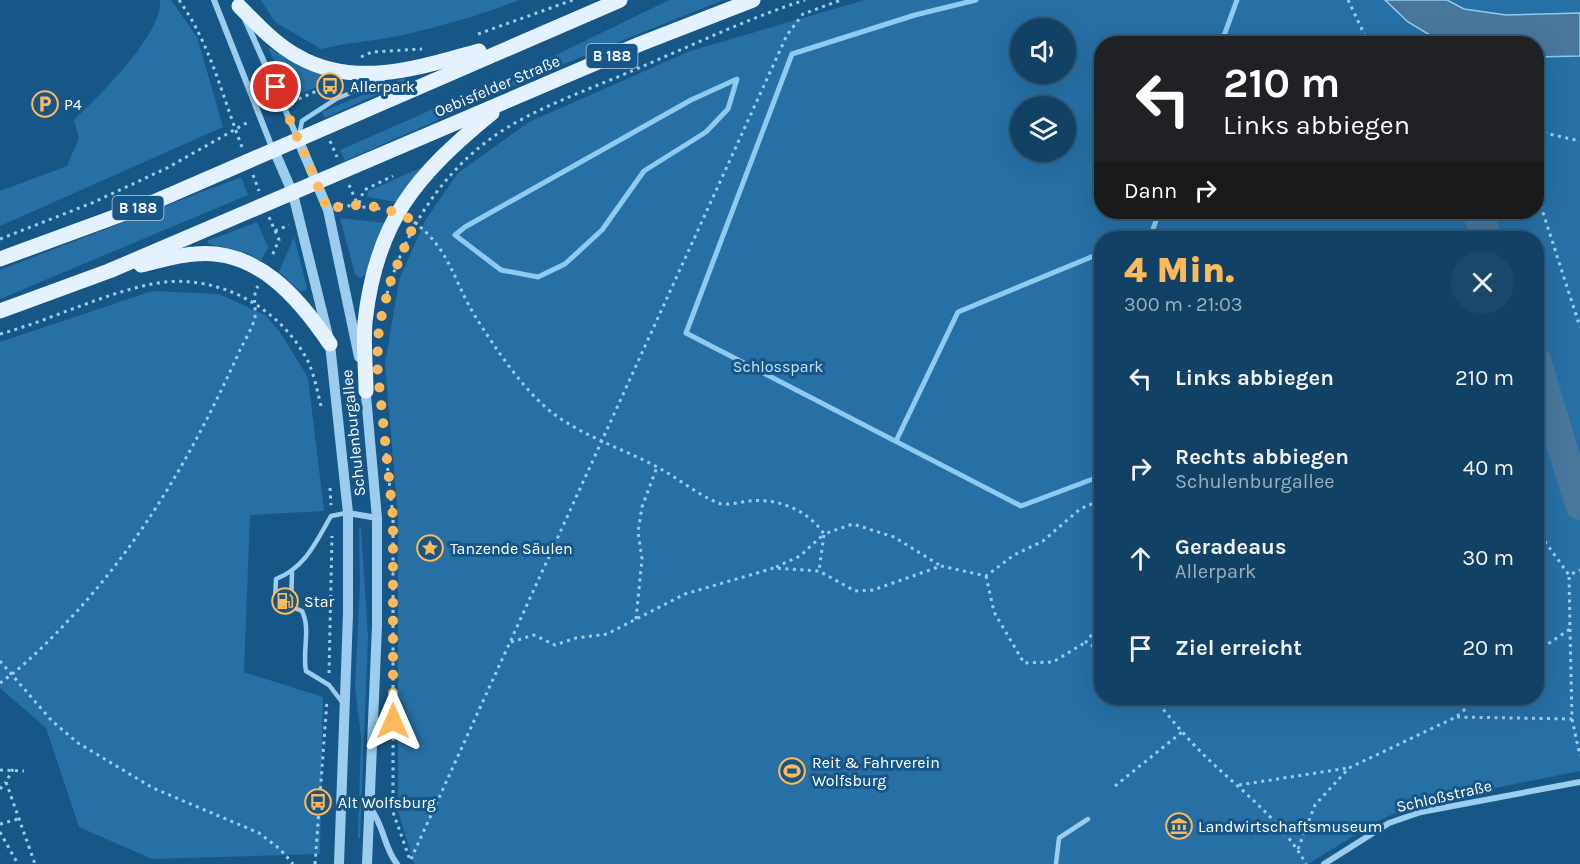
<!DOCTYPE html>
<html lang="de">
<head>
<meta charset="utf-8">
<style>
	body { margin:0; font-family:Karla,sans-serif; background:#1a486b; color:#f1f3f6; height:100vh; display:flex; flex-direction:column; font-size:22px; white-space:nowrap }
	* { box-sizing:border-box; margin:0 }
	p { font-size:20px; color:#9cafbf }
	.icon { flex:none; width:33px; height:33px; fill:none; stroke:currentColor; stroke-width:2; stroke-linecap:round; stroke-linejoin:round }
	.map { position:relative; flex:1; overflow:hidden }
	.details { position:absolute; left:1094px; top:231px; width:450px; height:474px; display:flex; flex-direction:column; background:#114165; border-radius:24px; box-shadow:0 6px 24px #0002,0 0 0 2px #305a79 }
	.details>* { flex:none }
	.guide { position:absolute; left:1094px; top:36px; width:450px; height:183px; border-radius:24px; box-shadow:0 6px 24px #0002,0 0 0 2px #305a79; background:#202124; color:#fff; overflow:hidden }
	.tools { position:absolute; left:1010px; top:18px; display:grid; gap:12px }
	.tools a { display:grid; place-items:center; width:66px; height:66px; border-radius:50%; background:#114165; box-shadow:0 6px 24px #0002,0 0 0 2px #305a79; font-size:30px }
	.pin { position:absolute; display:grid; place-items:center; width:51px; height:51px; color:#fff; margin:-26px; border:3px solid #fff; border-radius:50%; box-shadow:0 2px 6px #0007 }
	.me { position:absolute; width:66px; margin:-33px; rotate:0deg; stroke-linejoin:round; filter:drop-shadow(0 0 4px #0008) }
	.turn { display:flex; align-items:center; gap:21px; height:126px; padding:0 30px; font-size:27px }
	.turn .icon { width:78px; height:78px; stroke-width:2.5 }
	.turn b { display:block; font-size:42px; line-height:51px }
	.then { display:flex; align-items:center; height:57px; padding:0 30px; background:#0003; gap:12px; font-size:22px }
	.round { display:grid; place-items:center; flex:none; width:63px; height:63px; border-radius:32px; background:#1a486b }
	.headline { display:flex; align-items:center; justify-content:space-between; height:102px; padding:0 30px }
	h1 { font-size:36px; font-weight:800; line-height:45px; color:#ffb95a }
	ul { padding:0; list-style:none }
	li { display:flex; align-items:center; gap:18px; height:90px; padding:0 30px }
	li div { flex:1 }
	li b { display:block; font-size:22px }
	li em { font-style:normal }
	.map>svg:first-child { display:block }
	.green { fill:#2670a5; fill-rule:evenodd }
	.water { fill:#48779b; stroke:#8fcaf1; stroke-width:1.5 }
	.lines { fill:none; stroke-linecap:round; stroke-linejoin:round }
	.stream { stroke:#8fcaf1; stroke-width:5 }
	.river { stroke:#48779b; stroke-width:30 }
	.path { stroke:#9dcdee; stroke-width:3; stroke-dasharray:3 4.5; stroke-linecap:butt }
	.service { stroke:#9dcdee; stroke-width:4.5 }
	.minor { stroke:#9dcdee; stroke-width:6 }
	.tertiary { stroke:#9dcdee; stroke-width:10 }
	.primary { stroke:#e4f2ff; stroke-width:15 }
	.route { stroke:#ffb95a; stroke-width:10; stroke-dasharray:0 18 }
	.labels { text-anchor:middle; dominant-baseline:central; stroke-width:6; stroke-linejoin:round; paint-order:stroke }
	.shield { fill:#175787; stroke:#b9cddb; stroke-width:1.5 }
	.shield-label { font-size:15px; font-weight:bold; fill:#fff }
	.poi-label { font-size:16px; fill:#fff; stroke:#175787; text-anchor:start }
	.street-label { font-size:16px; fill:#fff; stroke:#175787 }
	.park-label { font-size:16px; fill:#c3e4fa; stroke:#175787 }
</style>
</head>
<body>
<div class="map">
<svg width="1580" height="864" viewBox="0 0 1580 864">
	<rect width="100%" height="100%" fill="#175787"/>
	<g class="green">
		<path d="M160,0h11l26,37 26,90 -223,99v-35l67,-25 12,-28 -5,-18c25,-24 89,-86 86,-120z"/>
		<path d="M261,0h258c-37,15 -77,26 -116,35 -27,6 -55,7 -82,14l-46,-27z"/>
		<polygon points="669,0 723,0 559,66 345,161 340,150 556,55"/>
		<path d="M865,0h715v771l-164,33 -36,16 -72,44h-894l-16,-53v-294l-13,-153 14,-84 27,-61 32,-46 71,-51 161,-71zM1020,28h45v46h-45zM1101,44h435v168h-435zM1020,106h45v46h-45zM1101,238h435v460h-435z"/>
		<polygon points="268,47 305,69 336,78 331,82 290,97"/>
		<polygon points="403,78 407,79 405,82 325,118 322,112"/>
		<polygon points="423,167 398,202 367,197 368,191"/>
		<polygon points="241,177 248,195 0,299 0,270"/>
		<polygon points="340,218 385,223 367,274 360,278 355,274"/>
		<polygon points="257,222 268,247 261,261 247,253 209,244 207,241"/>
		<polygon points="294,237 307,288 305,291 300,291 279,272"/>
		<polygon points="152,291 219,294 265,315 280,332 308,378 324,511 250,515 244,672 323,697 320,854 152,859 79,827 46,728 0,688 0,342"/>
		<polygon points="359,527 361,527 368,638 360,838 358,838 361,737 355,687 360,584"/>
	</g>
	<polygon class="water" points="1385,0 1447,0 1464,9 1506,15 1580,13 1580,56 1536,57 1536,44 1435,43 1435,38 1408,22"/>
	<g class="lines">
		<g class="stream">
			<polyline points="976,0 915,15 792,54 686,333 1021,506 1101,476"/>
			<polyline points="1221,44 1237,0"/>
			<polygon points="737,79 728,109 706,132 644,171 602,230 565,264 538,277 501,270 455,235 465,227 691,100"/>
			<polyline points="1136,238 1152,232 1159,212"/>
			<polyline points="896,441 958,312 1101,253"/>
		</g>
		<g class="river">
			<polyline points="1477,212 1487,238"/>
			<polyline points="1536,361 1580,505"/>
		</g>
		<g class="path">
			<path d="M179,0c32,45 43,96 63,147"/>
			<polyline points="1348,0 1369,44"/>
			<polyline points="478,34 573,0"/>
			<polyline points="361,57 372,52 422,49"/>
			<polyline points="292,102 332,84"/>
			<polyline points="1536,131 1580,141"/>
			<polyline points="330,141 337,157"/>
			<polyline points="253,175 259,191"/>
			<polyline points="349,185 358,205"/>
			<polyline points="1536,191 1580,327"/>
			<polyline points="359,203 364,190 393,176"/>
			<polyline points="340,205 384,209"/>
			<polyline points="269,217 279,240 271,258"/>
			<path d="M414,222c36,27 39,58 61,94 20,32 52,80 83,101 32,22 68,33 101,51 20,11 38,26 59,35 8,3 22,-1 31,-2 29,-3 59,9 75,33l29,-10 41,13 47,29"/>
			<polyline points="275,231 289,225"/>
			<polyline points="0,239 92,203 167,168 250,121"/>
			<path d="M385,301c17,-65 53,-125 108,-164 42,-30 101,-49 148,-70 54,-23 108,-49 164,-67"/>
			<path d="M0,334c51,-14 99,-39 152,-50 59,-12 121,18 152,70 10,16 13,37 18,56"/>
			<polyline points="386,453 393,517 393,812 410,860"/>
			<polyline points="330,488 331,505"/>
			<polyline points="1536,529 1569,575 1580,570"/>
			<polyline points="776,567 800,556 824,534 819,571"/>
			<polyline points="986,576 994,612 1024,663 1053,662 1086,642"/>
			<polyline points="636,619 642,559 638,532 642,507 657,467"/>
			<polyline points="1101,623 1086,642 1101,651"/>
			<polyline points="1570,629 1572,719 1580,756"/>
			<polyline points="511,642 534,635 555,645 576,638 607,634 685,594 774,568 819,571 855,591 873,590 941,566 986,576 1014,555 1043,541 1080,509 1101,500"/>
			<polyline points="1536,652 1570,629 1569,575"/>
			<polyline points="0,661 52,721 78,743 153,788 259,833 280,849 293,864"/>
			<polyline points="329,673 332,536"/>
			<path d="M0,683c24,-17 44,-37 64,-58 77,-80 131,-175 176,-275 5,-10 13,-23 15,-33 1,-12 -3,-21 3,-31"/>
			<path d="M1154,698c17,21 35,43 55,62 35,33 73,61 97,104"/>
			<polyline points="1457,717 1572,719"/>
			<polyline points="13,769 6,782 35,864"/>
			<polyline points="0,770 24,771"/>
			<polyline points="1239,785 1348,768"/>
			<polyline points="1115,786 1182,732"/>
			<polyline points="0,789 6,782"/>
			<polyline points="0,824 18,819"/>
			<polyline points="0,832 18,864"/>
			<polyline points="1298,849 1315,805 1349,768 1456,717 1478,698"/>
			<polyline points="411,859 787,35 803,14 841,0"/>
			<polyline points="315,864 327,700"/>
		</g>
		<g class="service">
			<polyline points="299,136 302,121 336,99 385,78"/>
			<polyline points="291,605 292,573"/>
			<path d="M342,702l-13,-17 -23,-14c-4,-20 5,-42 -4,-60l-27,-11 1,-21c29,-11 40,-37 55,-63l15,-3"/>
			<polyline points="1056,864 1059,838 1088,819"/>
		</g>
		<g class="minor">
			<polyline points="214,0 273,150"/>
			<polyline points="245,19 298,139"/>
			<polyline points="348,513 377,518"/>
			<path d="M371,809c13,17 13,39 26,55"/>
			<polyline points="1324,864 1389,823 1421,812 1580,782"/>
		</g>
		<g class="tertiary">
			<polyline points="298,139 328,210 359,357"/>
			<polyline points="274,150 293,194 330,344 348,513 348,614 339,864"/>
			<polyline points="365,385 377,518 377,626 367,864"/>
		</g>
		<g class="primary">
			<path d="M239,6c19,19 37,39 60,51 57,32 122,10 180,-6"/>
			<polyline points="0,259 147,205 620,0"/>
			<path d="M141,265c18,-4 36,-10 54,-11 62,-6 104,44 135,90"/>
			<polyline points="0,311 109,271 640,44 753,0"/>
			<path d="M366,391c0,-22 -3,-46 -1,-69 11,-101 51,-147 127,-209"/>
		</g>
	</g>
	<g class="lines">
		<path class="route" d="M276,87l52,123c27,-10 63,-3 87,12l-24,58 -12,46 -2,38 16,153v204"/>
	</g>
	<defs>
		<g id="bus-ring" transform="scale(1.35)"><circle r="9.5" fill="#175787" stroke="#ffb95a" stroke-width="1.5"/><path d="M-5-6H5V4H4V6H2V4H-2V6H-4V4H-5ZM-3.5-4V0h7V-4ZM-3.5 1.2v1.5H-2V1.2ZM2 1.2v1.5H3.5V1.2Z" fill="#ffb95a"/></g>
		<g id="parking-ring" transform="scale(1.35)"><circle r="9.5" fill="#175787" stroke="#ffb95a" stroke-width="1.5"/><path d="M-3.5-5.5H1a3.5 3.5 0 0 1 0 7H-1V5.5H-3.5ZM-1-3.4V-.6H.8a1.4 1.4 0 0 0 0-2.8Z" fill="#ffb95a"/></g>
		<g id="sight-ring" transform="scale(1.35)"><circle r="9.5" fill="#175787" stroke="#ffb95a" stroke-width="1.5"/><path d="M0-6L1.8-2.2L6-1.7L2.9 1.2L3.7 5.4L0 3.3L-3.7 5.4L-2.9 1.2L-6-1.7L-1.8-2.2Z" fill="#ffb95a"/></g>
		<g id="fuel-ring" transform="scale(1.35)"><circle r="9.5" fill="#175787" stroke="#ffb95a" stroke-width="1.5"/><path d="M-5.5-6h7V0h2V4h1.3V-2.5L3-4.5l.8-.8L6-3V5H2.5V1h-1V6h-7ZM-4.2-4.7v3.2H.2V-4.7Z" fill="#ffb95a"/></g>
		<g id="stadium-ring" transform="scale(1.35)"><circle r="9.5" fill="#175787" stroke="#ffb95a" stroke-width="1.5"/><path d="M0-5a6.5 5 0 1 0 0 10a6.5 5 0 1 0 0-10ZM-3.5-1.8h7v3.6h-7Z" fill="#ffb95a"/></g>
		<g id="museum-ring" transform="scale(1.35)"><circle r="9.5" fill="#175787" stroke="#ffb95a" stroke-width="1.5"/><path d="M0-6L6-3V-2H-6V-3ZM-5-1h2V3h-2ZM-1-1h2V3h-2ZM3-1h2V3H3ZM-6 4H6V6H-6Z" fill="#ffb95a"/></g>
	</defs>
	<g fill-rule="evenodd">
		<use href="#bus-ring" x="330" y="86"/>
		<use href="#parking-ring" x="45" y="104"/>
		<use href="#sight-ring" x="430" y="548"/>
		<use href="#fuel-ring" x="285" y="601"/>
		<use href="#stadium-ring" x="792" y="771"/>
		<use href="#bus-ring" x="318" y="802"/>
		<use href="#museum-ring" x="1179" y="826"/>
	</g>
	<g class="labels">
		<g class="shield">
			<rect x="586.5" y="44" width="51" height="24" rx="4.5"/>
			<rect x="112.5" y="196" width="51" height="24" rx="4.5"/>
		</g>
		<g class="shield-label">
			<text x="612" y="56">B 188</text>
			<text x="138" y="208">B 188</text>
		</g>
		<g class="poi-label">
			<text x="350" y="86">Allerpark</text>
			<text x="64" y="104">P4</text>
			<text x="450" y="548">Tanzende Säulen</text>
			<text x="304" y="601">Star</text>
			<text x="812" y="762">Reit &amp; Fahrverein<tspan x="812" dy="18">Wolfsburg</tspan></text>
			<text x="338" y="802">Alt Wolfsburg</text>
			<text x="1198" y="826">Landwirtschaftsmuseum</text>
		</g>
		<g class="street-label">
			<text transform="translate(497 86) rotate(-23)">Oebisfelder Straße</text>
			<text transform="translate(353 433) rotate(-96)">Schulenburgallee</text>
			<text transform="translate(1444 796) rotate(-13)">Schloßstraße</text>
		</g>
		<g class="park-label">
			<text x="778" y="366">Schlosspark</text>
		</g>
	</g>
</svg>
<div class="tools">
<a><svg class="icon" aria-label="sound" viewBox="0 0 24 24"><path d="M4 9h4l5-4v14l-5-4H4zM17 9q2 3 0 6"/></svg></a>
<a><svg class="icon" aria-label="layers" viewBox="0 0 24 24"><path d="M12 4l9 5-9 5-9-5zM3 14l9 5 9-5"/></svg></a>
</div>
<div class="pin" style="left:276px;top:87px;background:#d93025"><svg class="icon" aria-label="arrive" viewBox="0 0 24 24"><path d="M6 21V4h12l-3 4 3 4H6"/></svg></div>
<svg class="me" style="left:393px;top:721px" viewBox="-20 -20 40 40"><path d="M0-17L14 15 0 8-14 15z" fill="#ffb95a" stroke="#fff" stroke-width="4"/></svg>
<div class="guide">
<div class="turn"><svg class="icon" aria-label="left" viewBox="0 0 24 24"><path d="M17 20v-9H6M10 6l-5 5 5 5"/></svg><div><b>210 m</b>Links abbiegen</div></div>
<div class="then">Dann<svg class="icon" aria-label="right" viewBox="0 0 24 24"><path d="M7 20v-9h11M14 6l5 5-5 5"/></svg></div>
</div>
<section class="details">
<div class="headline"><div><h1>4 Min.</h1><p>300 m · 21:03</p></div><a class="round"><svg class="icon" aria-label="close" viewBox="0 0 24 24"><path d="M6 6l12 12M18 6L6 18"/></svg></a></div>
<ul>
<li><svg class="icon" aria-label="left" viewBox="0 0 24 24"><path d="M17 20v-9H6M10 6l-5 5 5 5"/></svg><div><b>Links abbiegen</b></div><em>210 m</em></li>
<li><svg class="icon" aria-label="right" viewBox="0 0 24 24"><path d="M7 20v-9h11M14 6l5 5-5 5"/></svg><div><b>Rechts abbiegen</b><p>Schulenburgallee</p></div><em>40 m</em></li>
<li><svg class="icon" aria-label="ahead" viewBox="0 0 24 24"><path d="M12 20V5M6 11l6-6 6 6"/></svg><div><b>Geradeaus</b><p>Allerpark</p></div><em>30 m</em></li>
<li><svg class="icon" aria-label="arrive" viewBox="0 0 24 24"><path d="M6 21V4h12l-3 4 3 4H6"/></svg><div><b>Ziel erreicht</b></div><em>20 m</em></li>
</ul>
</section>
</div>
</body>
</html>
